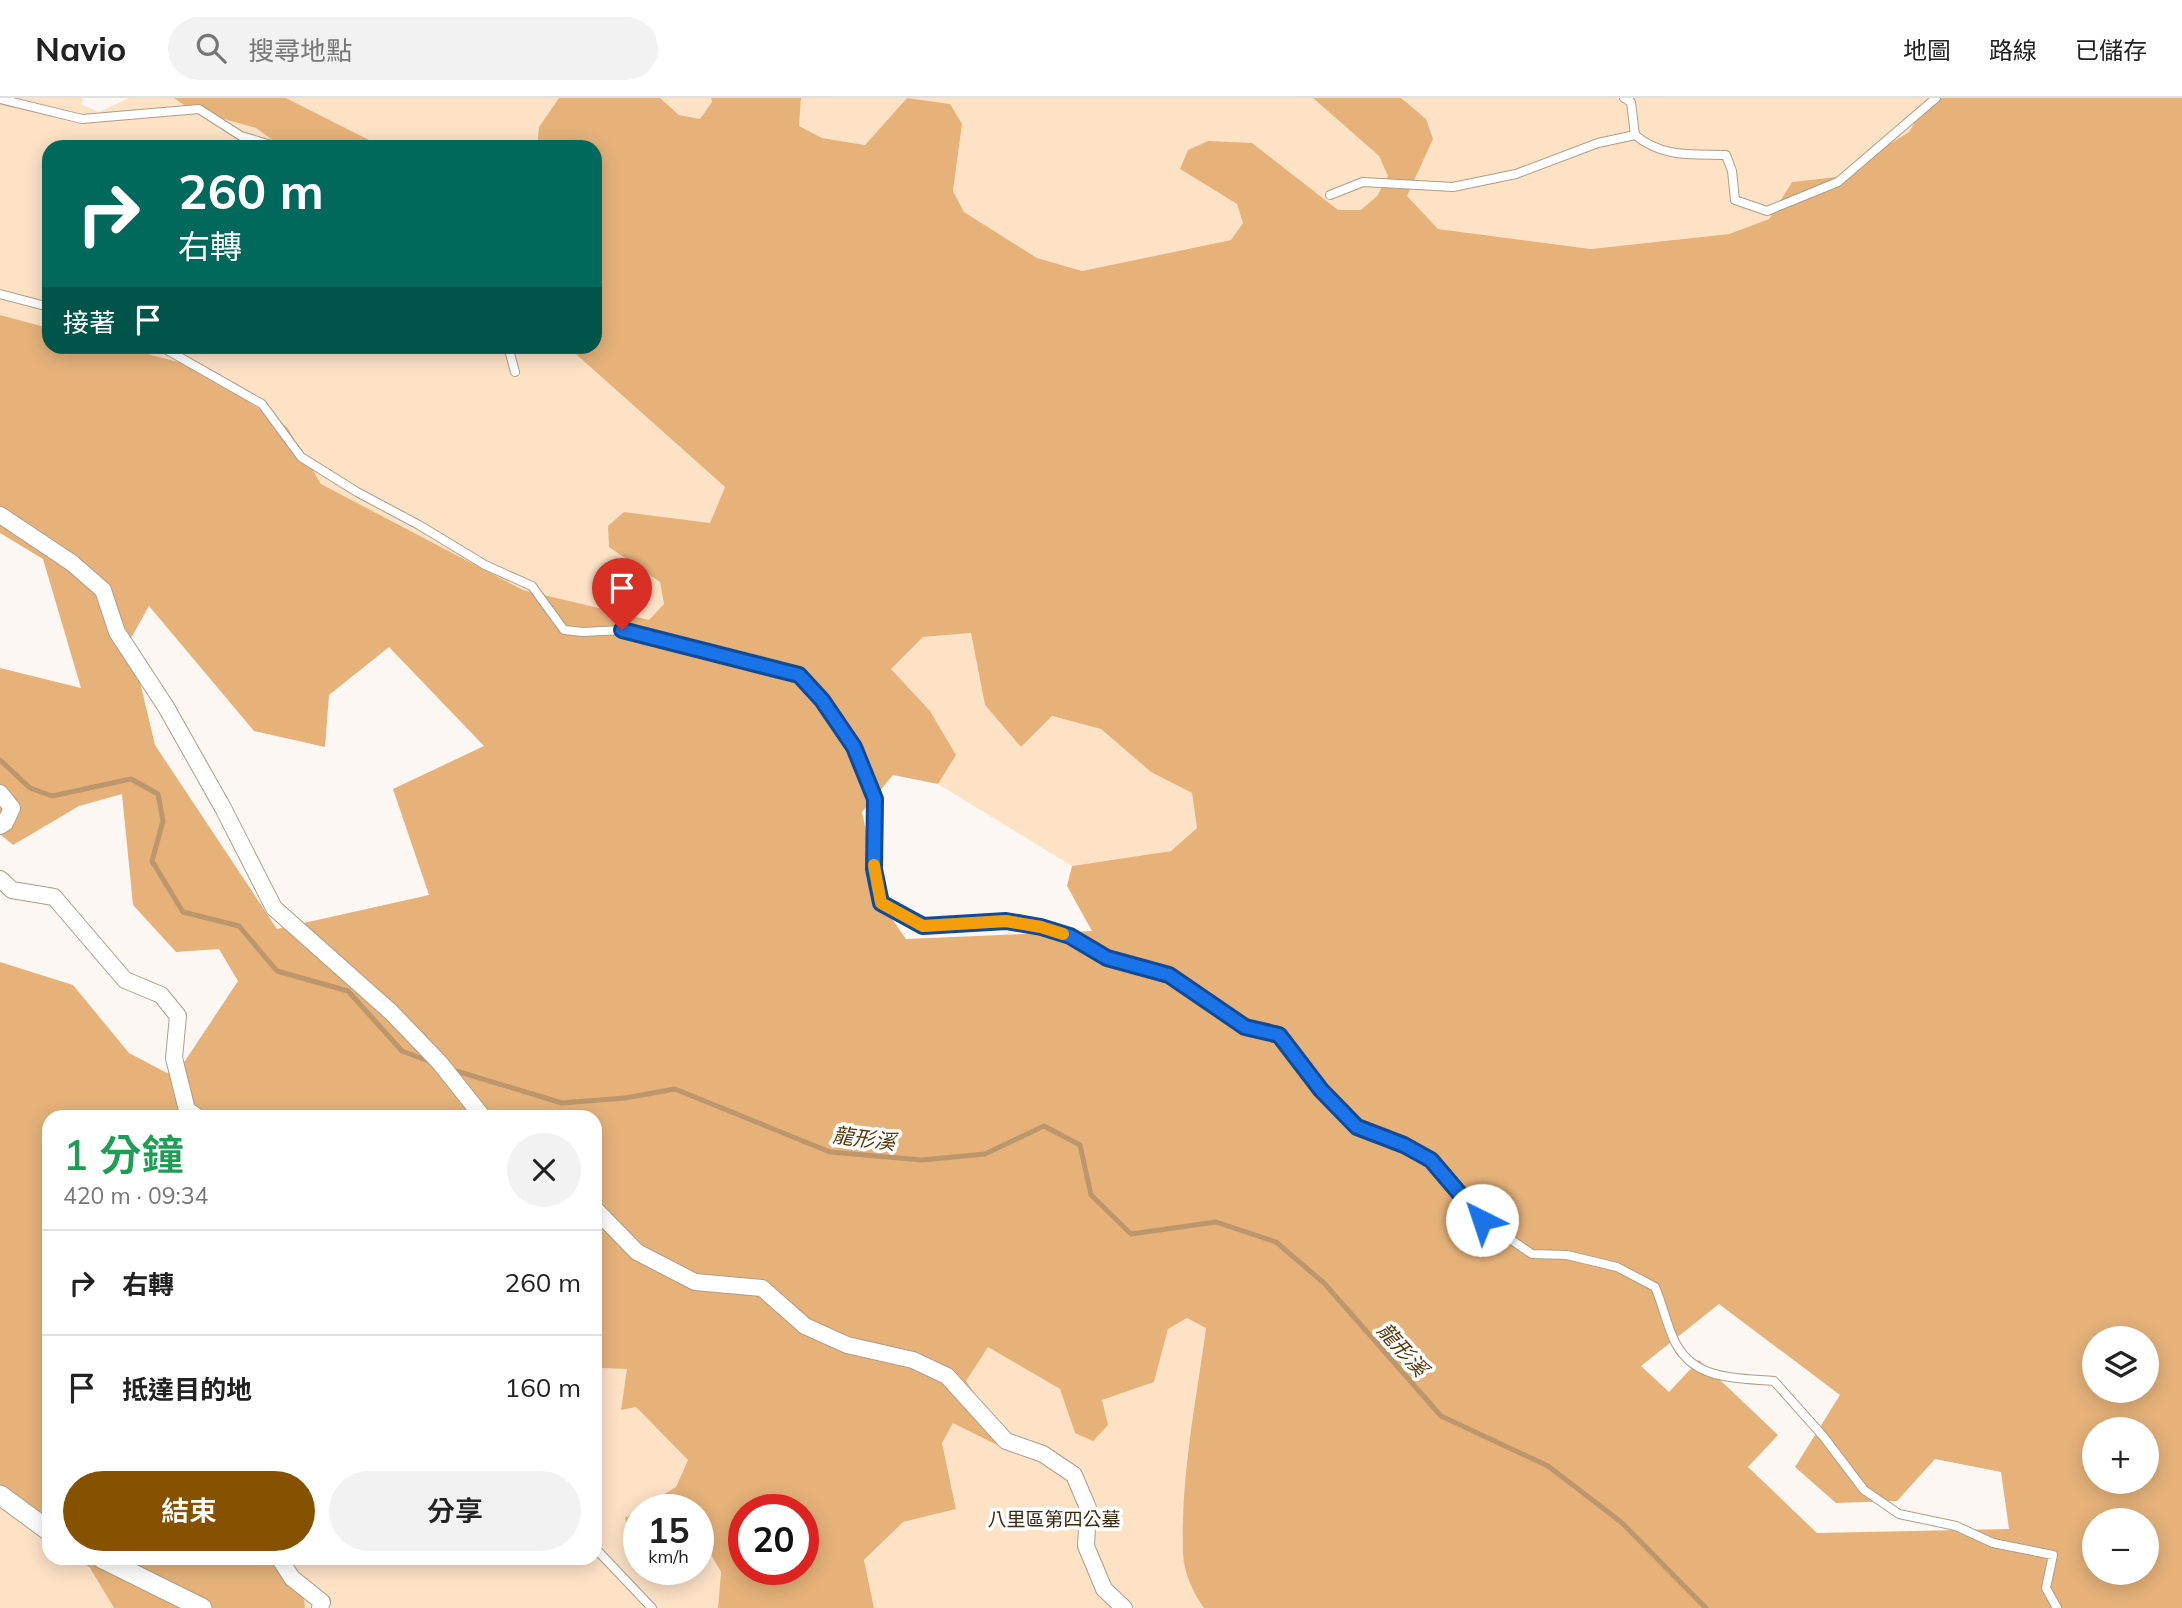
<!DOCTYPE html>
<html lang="zh-TW">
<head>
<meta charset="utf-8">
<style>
	body { margin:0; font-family:Mulish,"Noto Sans TC",sans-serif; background:#f2f2f2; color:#222; height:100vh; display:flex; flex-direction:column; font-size:26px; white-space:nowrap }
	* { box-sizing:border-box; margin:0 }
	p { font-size:23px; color:#767676 }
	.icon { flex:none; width:38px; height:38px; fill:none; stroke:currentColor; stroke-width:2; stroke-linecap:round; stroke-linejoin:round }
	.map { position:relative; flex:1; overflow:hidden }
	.drawer { position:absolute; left:42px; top:1012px; width:560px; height:455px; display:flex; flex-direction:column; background:#fff; border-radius:21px; box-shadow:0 4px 18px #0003 }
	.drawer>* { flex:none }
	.banner { position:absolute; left:42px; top:42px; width:560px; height:214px; border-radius:21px; box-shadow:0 4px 18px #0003; background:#00695c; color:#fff; overflow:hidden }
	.fabs { position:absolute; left:2082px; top:1228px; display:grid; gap:14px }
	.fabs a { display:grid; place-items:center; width:77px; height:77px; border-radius:50%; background:#fff; box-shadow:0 4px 18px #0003; font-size:35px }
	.speed { position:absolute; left:623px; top:1396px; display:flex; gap:14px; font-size:35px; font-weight:700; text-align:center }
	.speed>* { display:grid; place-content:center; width:91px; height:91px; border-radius:50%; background:#fff; box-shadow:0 4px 18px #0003; line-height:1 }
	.speed small { font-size:18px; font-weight:400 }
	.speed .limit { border:10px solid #d22; background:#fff; color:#111 }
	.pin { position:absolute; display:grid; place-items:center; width:60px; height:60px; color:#fff; margin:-72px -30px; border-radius:50% 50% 50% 0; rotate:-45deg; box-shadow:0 0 7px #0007 }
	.pin .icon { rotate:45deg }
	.me { position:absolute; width:77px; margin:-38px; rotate:319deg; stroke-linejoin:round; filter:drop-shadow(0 0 5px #0008) }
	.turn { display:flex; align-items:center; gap:24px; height:147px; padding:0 21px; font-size:32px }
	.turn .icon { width:91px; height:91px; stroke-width:2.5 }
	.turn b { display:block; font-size:49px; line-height:60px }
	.then { display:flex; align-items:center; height:66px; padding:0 21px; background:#0003; gap:14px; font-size:26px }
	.round { display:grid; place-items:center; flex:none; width:74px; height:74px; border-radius:37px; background:#f2f2f2 }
	.summary { display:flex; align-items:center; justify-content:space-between; height:119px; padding:0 21px }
	h1 { font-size:42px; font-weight:600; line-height:52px; color:#1e9e55 }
	.action { display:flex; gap:14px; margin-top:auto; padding:14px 21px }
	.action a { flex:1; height:80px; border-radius:42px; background:#875200; color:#fff; font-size:28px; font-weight:600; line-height:80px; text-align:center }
	.action a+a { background:#f2f2f2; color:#222 }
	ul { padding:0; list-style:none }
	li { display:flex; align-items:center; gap:21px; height:105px; padding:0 21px; border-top:2px solid #e0e0e0 }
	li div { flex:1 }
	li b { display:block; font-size:26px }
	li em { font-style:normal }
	header { display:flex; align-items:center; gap:42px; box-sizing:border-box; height:98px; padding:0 35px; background:#fff; border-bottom:2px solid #e0e0e0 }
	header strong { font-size:33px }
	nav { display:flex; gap:38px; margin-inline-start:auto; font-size:24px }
	.search { width:490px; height:63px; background:#f2f2f2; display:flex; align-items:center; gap:18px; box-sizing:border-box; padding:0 24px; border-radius:38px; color:#767676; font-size:26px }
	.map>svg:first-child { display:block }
	.green { fill:#fde2c6 }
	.forest { fill:#e6b27a; fill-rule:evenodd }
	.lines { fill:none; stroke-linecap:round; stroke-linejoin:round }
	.stream { stroke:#bd966b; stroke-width:5 }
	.service-casing { stroke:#b09c86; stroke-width:10 }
	.minor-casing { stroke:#b09c86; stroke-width:18 }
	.tertiary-casing { stroke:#b09c86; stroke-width:21 }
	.service { stroke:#fff; stroke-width:8 }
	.minor { stroke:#fff; stroke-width:16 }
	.tertiary { stroke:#fff; stroke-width:19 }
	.route-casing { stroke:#114b97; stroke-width:18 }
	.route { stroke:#1a73e8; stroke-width:12 }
	.slow { stroke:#f59e0b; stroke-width:12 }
	.labels { text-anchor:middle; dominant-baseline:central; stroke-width:7; stroke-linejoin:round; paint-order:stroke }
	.park-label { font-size:19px; fill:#3d270e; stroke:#fff }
	.water-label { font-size:21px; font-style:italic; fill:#583608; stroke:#fff }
</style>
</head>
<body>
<header>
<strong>Navio</strong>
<div class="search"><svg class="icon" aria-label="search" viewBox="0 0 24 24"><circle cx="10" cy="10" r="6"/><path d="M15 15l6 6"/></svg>搜尋地點</div>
<nav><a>地圖</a><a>路線</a><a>已儲存</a></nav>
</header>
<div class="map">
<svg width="2182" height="1510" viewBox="0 0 2182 1510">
	<rect width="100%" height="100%" fill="#fcf7f3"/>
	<g class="green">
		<polygon points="0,0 83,0 81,6 99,14 129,0 174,0 191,12 256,30 282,49 49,49 49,230 0,217"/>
		<polygon points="286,0 559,0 539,29 537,49 383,49"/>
		<polygon points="660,0 711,0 712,4 700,21 679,17"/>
		<polygon points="801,0 1313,0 1379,58 1388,78 1377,98 1361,113 1338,113 1252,45 1180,71 1237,106 1244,125 1231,142 1082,173 1037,160 964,114 953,93 962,26 907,0 865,47 822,40 799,28"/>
		<polygon points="1401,0 1929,0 1909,34 1836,79 1792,84 1769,121 1729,136 1591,151 1438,131 1406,98 1433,41"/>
		<polygon points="120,249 568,249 725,389 710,425 624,414 609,449 660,484 664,506 649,523 523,492 321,386 287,329 194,268"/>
		<polygon points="971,535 985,607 1021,649 1052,618 1101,631 1151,674 1192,695 1197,730 1171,753 1072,768 938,686 956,657 891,571 923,539"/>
		<path d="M1187,1220l19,9c-10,74 -26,151 -23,226 1,20 10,40 21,55h-330l-10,-47 38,-39 54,-13 -14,-66 11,-21 50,26 4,-11 -41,-56 22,-35 72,43 15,44 27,-33 52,-18 14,-53z"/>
		<polygon points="598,1270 628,1271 621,1311 636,1309 688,1362 676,1389 625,1420 629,1434 639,1438 639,1472 698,1472 698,1434 721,1474 718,1510 305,1510 304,1500 268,1460 595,1460 595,1273"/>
		<path d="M0,1388l49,53v19c45,0 44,15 65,50h-114z"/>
	</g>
	<g class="forest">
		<polygon points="174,0 286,0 383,49 282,49 256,30 191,12"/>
		<path d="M559,0h101l19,17 21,4 12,-17 -1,-4h90l-2,28 23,12 43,7 42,-47 43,6 12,20 -9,67 11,21 73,46 45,13 149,-31 12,-17 -6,-19 -57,-35 8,-19 20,-9 44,2 86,67h23l16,-14 11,-20 -9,-20 -66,-58h88l25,21 7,20 -26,57 31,33 153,20 138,-15 40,-15 23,-37 44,-5 73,-45 20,-34h253v1510h-978c-11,-15 -20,-35 -21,-54 -3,-76 13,-152 23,-226l-19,-10 -19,11 -14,53 -52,18 6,25 -15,16 -18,-8 -15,-44 -72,-42 -22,34 41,57 -4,10 -50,-25 -11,20 14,66 -53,13 -39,38 10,48h-156l3,-36 -23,-40v-22h-59v26l-10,-3 -4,-15 51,-31 12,-27 -52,-53 -15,3 6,-41 -29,-1 -3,3v-255h-546v423l-49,-53v-524l73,23 56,68 38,20 18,-12 53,-80 -19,-32 -43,3 -43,-47 -11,-111 -43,12 -66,39 -13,-11v-166l81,20 -38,-129 -43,-26v-218l49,13v18l71,1 74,19 93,61 34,57 202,106 126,30 15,-16 -4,-22 -51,-35 -1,-21 16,-14 86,11 15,-36 -157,-140 27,-1v-199h-58l2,-20zM149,508l105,125 71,16 4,-52 60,-48 95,99 -91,43 36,106 -152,34 -122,-184 -25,-105zM971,535l14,72 36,42 31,-31 49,13 50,43 41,21 5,35 -26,23 -99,15 -5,20 25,45 -186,8 -25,-36 -19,-91 31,-37 45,9 18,-29 -26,-44 -39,-42 32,-32zM1719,1206l121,91 -45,72 41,36 61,-2 38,-42 66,13 8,57 -192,4 -69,-66 30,-32 -79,-75 -30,32 -28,-26zM2095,1241h52v52h-52zM2095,1332h52v52h-52zM744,1412h59v60h-59zM2095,1423h52v52h-52z"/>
		<polygon points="75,1460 268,1460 304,1500 305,1510 114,1510 90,1470"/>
	</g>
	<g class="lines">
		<g class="stream">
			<polyline points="0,662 30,690 52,698 131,681 158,696 163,723 152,763 183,814 239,828 277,873 348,893 402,953 431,964"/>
			<polyline points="453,972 562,1005 625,1000 675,991 830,1054 922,1062 985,1056 1044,1028 1080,1047 1091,1097 1131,1136 1216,1124 1276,1144 1324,1185 1441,1318 1548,1368 1621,1424 1706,1510"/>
		</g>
		<g class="service-casing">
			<g id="service">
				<path d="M1624,0l7,4 4,33c28,23 56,19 91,20l6,16 3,29 32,11 71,-29 98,-84"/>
				<polyline points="0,1 82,21 199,11 241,38 278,49"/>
				<polyline points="1330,97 1363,84 1453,89 1516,76 1598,45 1635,37"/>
				<polyline points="0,196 49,209"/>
				<path d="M160,248l102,58 39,53 56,35 62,33 66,40 47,21 32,44 19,2 40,-2 176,45 23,25 32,47 21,51 -1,71 7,34 42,23 83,-5 35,6 29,9 37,22 62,17 76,52 34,8 42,55 36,37 47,18 27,15 51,60 50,34 35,1 50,12 38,20c8,18 12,40 21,57 20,37 63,34 98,37l49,55 41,54 35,24 57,12 37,17 60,12 -7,33 11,20"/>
				<polyline points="508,248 515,274"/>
				<polyline points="595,1450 652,1510"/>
			</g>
		</g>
		<g class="minor-casing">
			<g id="minor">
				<polyline points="0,417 72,465 103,492 117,534 166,609 223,710 274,810 391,914 440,965 482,1018"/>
				<polyline points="0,695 12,710 5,725 0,728"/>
				<polyline points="0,781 12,792 54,799 125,882 161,897 178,918 174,960 187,1012 196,1018"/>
				<polyline points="595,1111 637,1154 695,1184 762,1190 805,1228 847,1247 913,1262 947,1278 1006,1343 1043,1356 1074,1377 1088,1410 1086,1448 1104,1491 1124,1510"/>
				<polyline points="279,1460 292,1480 322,1504 320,1510"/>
			</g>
		</g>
		<g class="tertiary-casing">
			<g id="tertiary">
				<polyline points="0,1397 49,1433"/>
				<polyline points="101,1460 202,1510"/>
			</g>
		</g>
		<use href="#service" class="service"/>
		<use href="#minor" class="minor"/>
		<use href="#tertiary" class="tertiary"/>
	</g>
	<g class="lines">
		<g class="route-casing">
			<polyline id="route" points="622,532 799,577 822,602 854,649 875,701 874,771 881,805 923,828 1006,823 1041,829 1070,838 1107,860 1169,877 1245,929 1279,937 1321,992 1357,1029 1404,1047 1431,1062 1482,1122"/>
		</g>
		<use href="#route" class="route"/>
		<polyline class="slow" points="874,767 881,805 923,828 1006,823 1041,829 1063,836"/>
	</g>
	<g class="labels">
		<g class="park-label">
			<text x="1054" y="1421">八里區第四公墓</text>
		</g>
		<g class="water-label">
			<text transform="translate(864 1040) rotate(7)">龍形溪</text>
			<text transform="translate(1403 1251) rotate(48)">龍形溪</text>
		</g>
	</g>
</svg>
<div class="fabs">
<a><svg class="icon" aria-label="layers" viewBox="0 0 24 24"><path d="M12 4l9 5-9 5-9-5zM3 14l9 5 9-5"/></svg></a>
<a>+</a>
<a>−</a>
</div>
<div class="speed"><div>15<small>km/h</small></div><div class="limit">20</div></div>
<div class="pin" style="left:622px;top:532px;background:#d93025"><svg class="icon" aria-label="arrive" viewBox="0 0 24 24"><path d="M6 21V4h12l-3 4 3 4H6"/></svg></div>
<svg class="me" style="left:1482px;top:1122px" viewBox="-20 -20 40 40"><circle r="19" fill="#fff"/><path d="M0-13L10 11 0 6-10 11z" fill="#1a73e8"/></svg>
<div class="banner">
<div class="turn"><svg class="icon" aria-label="right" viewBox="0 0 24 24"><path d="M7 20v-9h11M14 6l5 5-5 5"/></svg><div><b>260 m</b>右轉</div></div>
<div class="then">接著<svg class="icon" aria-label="arrive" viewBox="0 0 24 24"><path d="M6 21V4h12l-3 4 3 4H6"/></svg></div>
</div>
<section class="drawer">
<div class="summary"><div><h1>1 分鐘</h1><p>420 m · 09:34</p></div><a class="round"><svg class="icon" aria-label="close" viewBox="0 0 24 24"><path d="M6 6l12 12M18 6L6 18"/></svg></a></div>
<ul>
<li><svg class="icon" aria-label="right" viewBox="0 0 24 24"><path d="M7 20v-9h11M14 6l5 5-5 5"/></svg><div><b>右轉</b></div><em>260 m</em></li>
<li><svg class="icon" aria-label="arrive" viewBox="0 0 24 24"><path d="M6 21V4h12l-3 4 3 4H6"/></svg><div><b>抵達目的地</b></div><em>160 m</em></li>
</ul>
<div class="action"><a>結束</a><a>分享</a></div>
</section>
</div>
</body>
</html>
